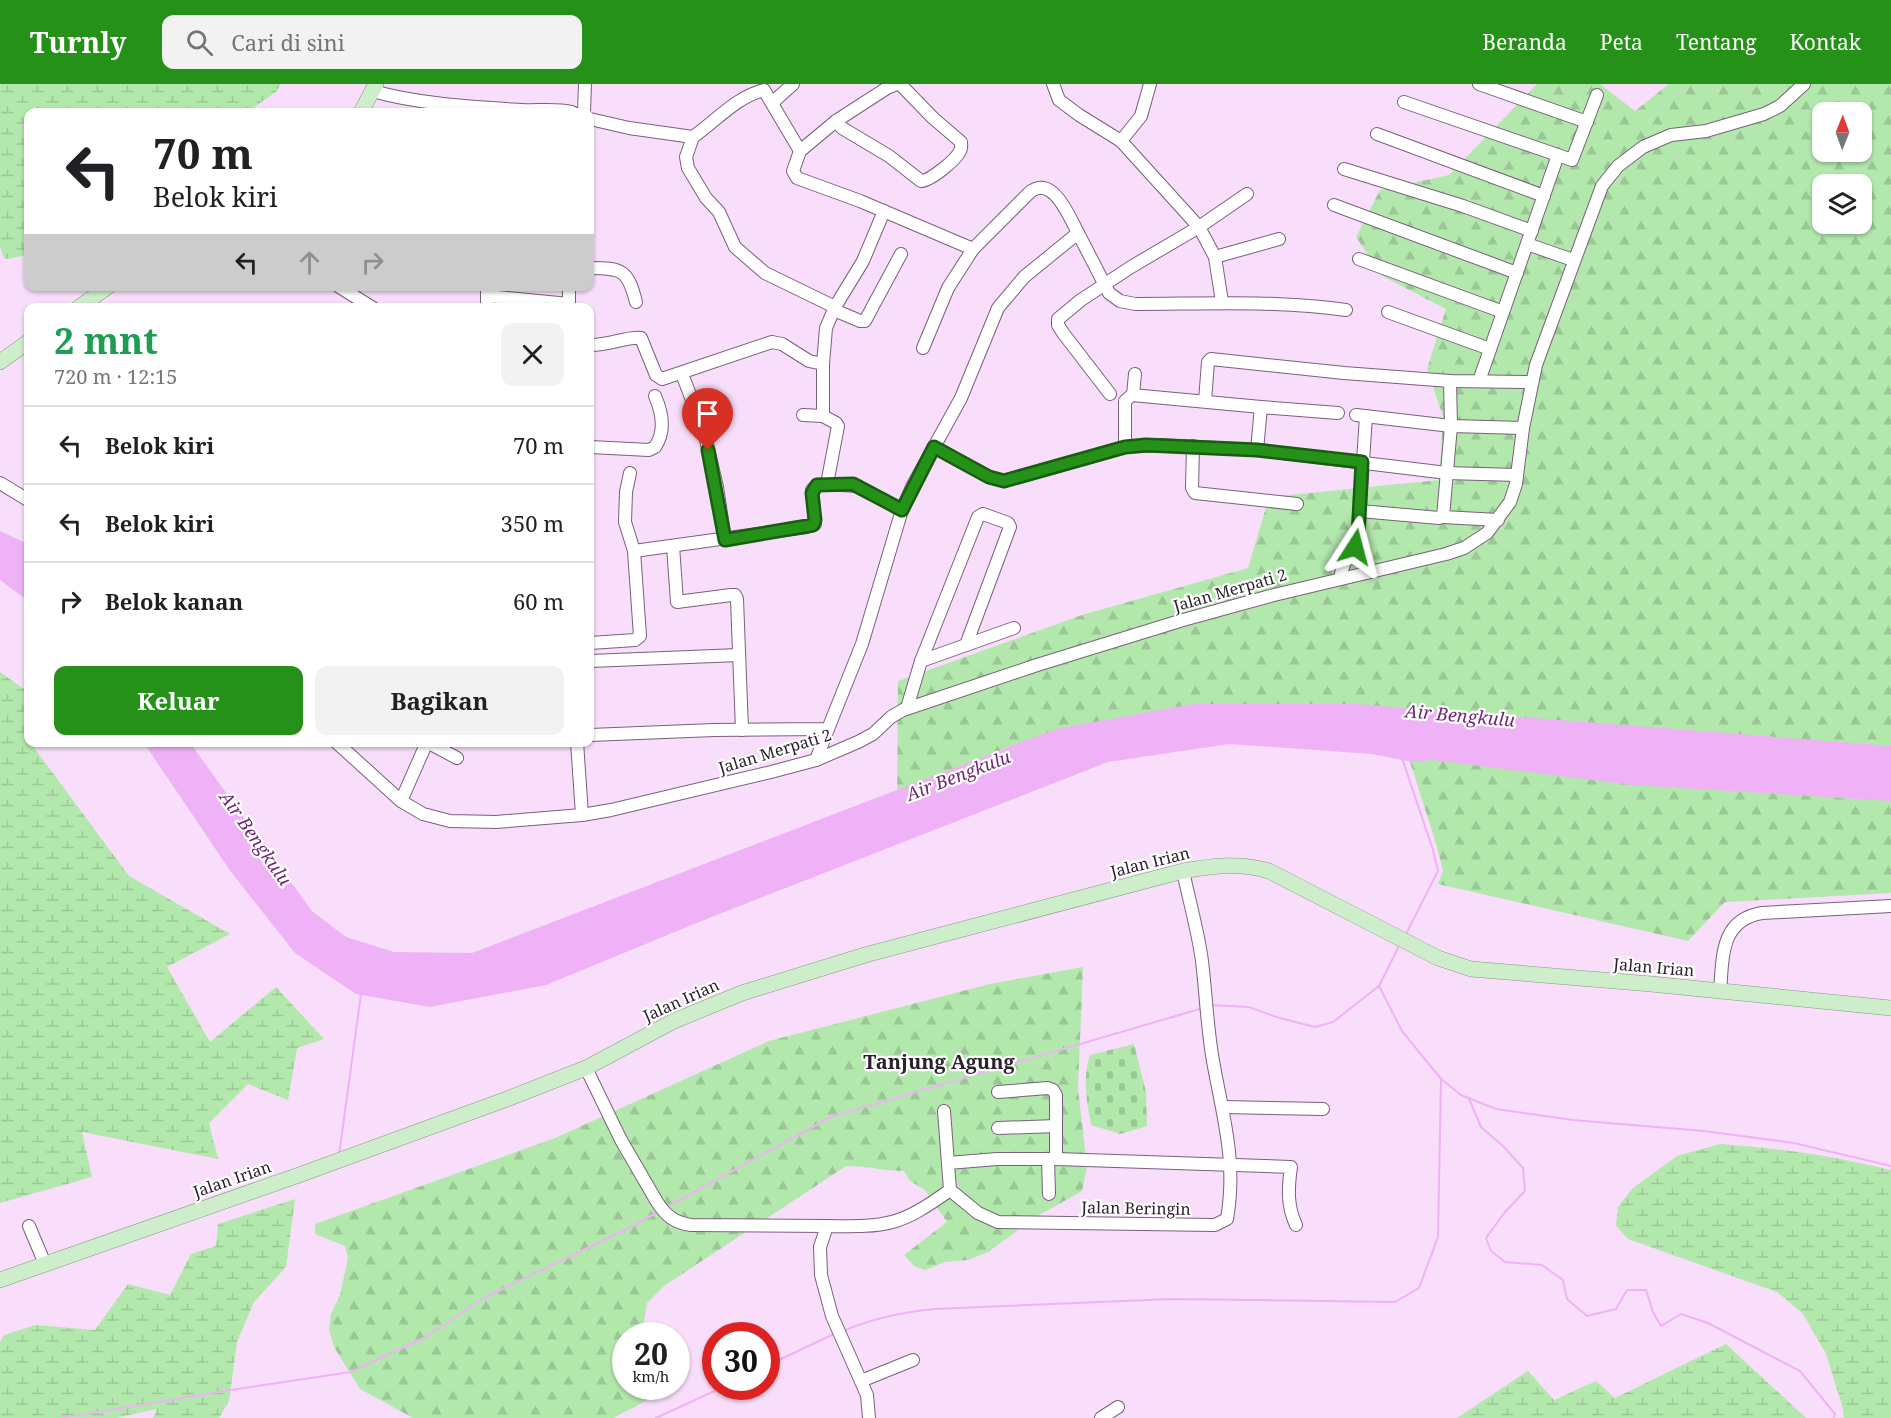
<!DOCTYPE html>
<html lang="id">
<head>
<meta charset="utf-8">
<style>
	body { margin:0; font-family:"Noto Serif",serif; background:#f2f2f2; color:#202124; height:100vh; display:flex; flex-direction:column; font-size:22px; white-space:nowrap }
	* { box-sizing:border-box; margin:0 }
	p { font-size:20px; color:#757577 }
	.icon { flex:none; width:33px; height:33px; fill:none; stroke:currentColor; stroke-width:2; stroke-linecap:round; stroke-linejoin:round }
	.map { position:relative; flex:1; overflow:hidden }
	.drawer { position:absolute; left:24px; top:219px; width:570px; height:444px; display:flex; flex-direction:column; background:#fff; border-radius:12px; box-shadow:0 2px 4px #0004 }
	.drawer>* { flex:none }
	.top-card { position:absolute; left:24px; top:24px; width:570px; height:183px; border-radius:12px; box-shadow:0 2px 4px #0004; background:#fff; color:#202124; overflow:hidden }
	.needle { width:39px; rotate:1deg }
	.tools { position:absolute; left:1812px; top:18px; display:grid; gap:12px }
	.tools a { display:grid; place-items:center; width:60px; height:60px; border-radius:12px; background:#fff; box-shadow:0 2px 4px #0004; font-size:30px }
	.speed { position:absolute; left:612px; top:1238px; display:flex; gap:12px; font-size:30px; font-weight:700; text-align:center }
	.speed>* { display:grid; place-content:center; width:78px; height:78px; border-radius:50%; background:#fff; box-shadow:0 2px 4px #0004; line-height:1 }
	.speed small { font-size:15px; font-weight:400 }
	.speed .limit { border:9px solid #d22; background:#fff; color:#111 }
	.pin { position:absolute; display:grid; place-items:center; width:51px; height:51px; color:#fff; margin:-62px -26px; border-radius:50% 50% 50% 0; rotate:-45deg; box-shadow:0 0 6px #0007 }
	.pin .icon { rotate:45deg }
	.me { position:absolute; width:66px; margin:-33px; rotate:9deg; stroke-linejoin:round; filter:drop-shadow(0 0 4px #0008) }
	.turn { display:flex; align-items:center; gap:21px; height:126px; padding:0 30px; font-size:27px }
	.turn .icon { width:78px; height:78px; stroke-width:2.5 }
	.turn b { display:block; font-size:42px; line-height:51px }
	.lanes { display:flex; align-items:center; height:57px; padding:0 30px; background:#0003; justify-content:center; gap:30px; direction:ltr }
	.lanes .off { opacity:.35 }
	.round { display:grid; place-items:center; flex:none; width:63px; height:63px; border-radius:12px; background:#f2f2f2 }
	.head { display:flex; align-items:center; justify-content:space-between; height:102px; padding:0 30px }
	h1 { font-size:36px; font-weight:700; line-height:45px; color:#1e9e55 }
	.action { display:flex; gap:12px; margin-top:auto; padding:12px 30px }
	.action a { flex:1; height:69px; border-radius:12px; background:#259119; color:#fff; font-size:24px; font-weight:700; line-height:69px; text-align:center }
	.action a+a { background:#f2f2f2; color:#202124 }
	ul { padding:0; list-style:none }
	li { display:flex; align-items:center; gap:18px; height:78px; padding:0 30px; border-top:2px solid #e0e0e0 }
	li div { flex:1 }
	li b { display:block; font-size:22px }
	li em { font-style:normal }
	header { display:flex; align-items:center; gap:36px; box-sizing:border-box; height:84px; padding:0 30px; background:#259119; color:#fff }
	header strong { font-size:28px }
	nav { display:flex; gap:33px; margin-inline-start:auto; font-size:21px }
	.search { width:420px; height:54px; background:#f2f2f2; display:flex; align-items:center; gap:15px; box-sizing:border-box; padding:0 21px; border-radius:12px; color:#757577; font-size:22px }
	.map>svg:first-child { display:block }
	.forest { fill:url(#forest-firs); fill-rule:evenodd }
	.wetland { fill:url(#wetland-marsh) }
	.cemetery { fill:url(#cemetery-stones) }
	.water { fill:#efb2f6 }
	.lines { fill:none; stroke-linecap:round; stroke-linejoin:round }
	.stream { stroke:#efb2f6; stroke-width:2 }
	.minor-casing { stroke:#78617a; stroke-width:14 }
	.major-casing { stroke:#809e7d; stroke-width:16 }
	.minor { stroke:#fff; stroke-width:12 }
	.major { stroke:#ceedcb; stroke-width:15 }
	.route-casing { stroke:#185e10; stroke-width:15 }
	.route { stroke:#259119; stroke-width:10 }
	.labels { text-anchor:middle; dominant-baseline:central; stroke-width:4.5; stroke-linejoin:round; paint-order:stroke }
	.street-label { font-size:16px; fill:#2b212c; stroke:#fff }
	.water-label { font-size:18px; font-style:italic; fill:#6f2877; stroke:#fff }
	.quarter-label { font-size:20px; font-weight:bold; fill:#2b212c; stroke:#fff }
</style>
</head>
<body>
<header>
<strong>Turnly</strong>
<div class="search"><svg class="icon" aria-label="search" viewBox="0 0 24 24"><circle cx="10" cy="10" r="6"/><path d="M15 15l6 6"/></svg>Cari di sini</div>
<nav><a>Beranda</a><a>Peta</a><a>Tentang</a><a>Kontak</a></nav>
</header>
<div class="map">
<svg width="1891" height="1334" viewBox="0 0 1891 1334">
	<defs>
		<pattern id="forest-firs" width="22" height="20" patternUnits="userSpaceOnUse" patternTransform="scale(1.5)"><rect width="22" height="20" fill="#b3e8ad"/><path d="M5 1l3.5 6h-7zM16 11l3.5 6h-7z" fill="#9ac795"/></pattern>
		<pattern id="wetland-marsh" width="20" height="14" patternUnits="userSpaceOnUse" patternTransform="scale(1.5)"><rect width="20" height="14" fill="#b3e8ad"/><path d="M1 5h8M5 5V1M11 12h8M15 12V8" fill="none" stroke="#9ac795"/></pattern>
		<pattern id="cemetery-stones" width="16" height="16" patternUnits="userSpaceOnUse" patternTransform="scale(1.5)"><rect width="16" height="16" fill="#b3e8ad"/><path d="M2 7V4a2 2 0 0 1 4 0v3zM10 15v-3a2 2 0 0 1 4 0v3z" fill="#9ac795"/></pattern>
	</defs>
	<rect width="100%" height="100%" fill="#f8defa"/>
	<g class="forest">
		<path d="M1537,0h63l35,27 34,-27h222v809l-166,9 -37,39 -250,-57 5,-13 -6,-24 -32,-101 -39,-33 -469,87 1,-119 184,-66 166,-47 21,-71 170,-17 4,-63 -16,-48 19,-60 -64,-33 -26,-39 24,-47 69,-15zM1822,28h40v40h-40zM1822,100h40v40h-40z"/>
		<path d="M1083,883l-5,121 9,79 -5,24 -46,26 -48,35 -20,8 -23,2 -20,8 -11,-4 -10,-11 43,-33 -22,-32 -15,-9 -6,-10c-19,0 -38,-5 -58,-5l-182,120 -17,17 -3,19c-21,16 -32,17 -24,45l5,1 1,18h29l-2,9 -11,8 -29,15h-200l-53,-29 -26,-42 -5,-17 2,-16 9,-19 8,-37 -3,-12 -30,-12v-10l240,-86 214,-97 221,-57z"/>
	</g>
	<g class="wetland">
		<polygon points="0,0 281,0 276,8 247,28 28,28 28,171 6,175 3,173 0,162"/>
		<polygon points="0,588 28,608 28,658 34,659 32,661 129,792 230,850 167,883 210,958 276,903 324,955 297,964 288,1016 248,1000 209,1039 218,1075 82,1048 92,1093 0,1119"/>
		<path d="M1720,1060c57,4 115,12 171,26v248h-47l-2,-13 -16,-51 -23,-40 -26,-22 -149,-53 -12,-13 2,-19 15,-19 44,-32z"/>
		<polygon points="295,1115 286,1183 254,1218 237,1258 229,1317 219,1334 153,1334 157,1325 115,1334 0,1334 0,1258 4,1251 35,1241 95,1246 128,1200 170,1211 191,1170 216,1162 218,1140"/>
		<polygon points="1726,1260 1806,1334 1457,1334 1528,1287 1554,1316 1596,1297 1615,1314"/>
	</g>
	<path class="cemetery" d="M1134,960l12,48 1,34 -27,8 -29,-9c-4,-24 -9,-46 -1,-70z"/>
	<g class="water">
		<polygon points="0,447 28,460 28,517 0,496"/>
		<polygon points="1193,620 1354,620 1891,662 1891,717 1633,701 1432,676 1412,678 1372,670 1229,660 1108,678 699,838 546,901 430,923 356,910 295,869 231,788 144,659 190,659 312,827 346,853 394,868 472,869 1056,645"/>
	</g>
	<g class="lines">
		<g class="stream">
			<polyline points="1402,674 1433,766 1438,787 1406,850"/>
			<polyline points="1211,921 1249,923 1276,933 1315,943 1333,938 1379,902 1400,860"/>
			<polyline points="1441,995 1461,1011 1496,1025 1573,1036 1704,1047 1794,1059 1891,1082"/>
			<polyline points="1469,1015 1481,1043 1504,1063 1523,1084 1525,1107 1505,1128 1486,1154 1491,1167 1505,1178 1542,1181 1563,1196 1567,1215 1587,1232 1616,1225 1627,1206 1646,1206 1653,1228 1661,1242 1681,1230 1708,1239 1800,1287 1835,1330 1834,1334"/>
			<polyline points="339,1071 361,910"/>
			<polyline points="665,1124 831,1033 1203,924"/>
			<path d="M843,1247c31,-13 58,-19 92,-22l237,-10 223,3 24,-14 19,-51 3,-158 -39,-48 -23,-45"/>
			<polyline points="766,1282 834,1250"/>
			<polyline points="62,1334 218,1308 351,1288 426,1253 484,1214 621,1148 658,1128"/>
			<polyline points="656,1334 725,1302"/>
		</g>
		<g class="minor-casing">
			<g id="minor">
				<polyline points="1053,0 1059,16 1079,31 1121,57 1199,143 1131,183 1081,216 1058,235 1058,241 1063,249 1110,310"/>
				<polyline points="1479,0 1587,38"/>
				<path d="M373,7c44,13 102,16 148,19 17,1 34,-2 51,2"/>
				<polyline points="1404,18 1572,76 1597,11"/>
				<polyline points="772,19 793,0"/>
				<polyline points="584,28 585,0"/>
				<path d="M590,35l39,9 64,9c23,-16 43,-40 71,-47l36,61 36,-30 51,-33 10,-4"/>
				<path d="M836,37l6,7 47,28 32,25c9,0 35,-21 39,-30 2,-4 1,-5 1,-9l-28,-24 -33,-34"/>
				<polyline points="1377,50 1544,112"/>
				<polyline points="693,53 686,73 688,84 706,114 719,128 735,163 765,189 835,223"/>
				<polyline points="1121,57 1141,32 1150,0"/>
				<path d="M800,67l-7,20 4,7 63,23 113,48 56,-56c23,-20 40,23 49,40"/>
				<polyline points="1344,85 1463,122 1532,147"/>
				<polyline points="1334,121 1517,189"/>
				<polyline points="1527,160 1573,176"/>
				<polyline points="1215,173 1279,155"/>
				<polyline points="1359,175 1503,228"/>
				<path d="M590,184c32,0 38,2 46,34"/>
				<polyline points="338,202 373,224"/>
				<polyline points="569,202 569,224"/>
				<polyline points="487,212 569,220"/>
				<polyline points="1222,218 1215,173 1199,143 1247,110"/>
				<polyline points="487,224 487,202"/>
				<polyline points="834,226 860,237 865,237 901,170"/>
				<polyline points="1388,228 1490,265"/>
				<path d="M590,261c16,1 39,-9 51,-7l15,37 6,4 110,-37 10,2 27,17 14,3"/>
				<polyline points="923,264 948,204 973,165"/>
				<polyline points="682,290 704,347 717,403 725,456"/>
				<polyline points="1479,297 1558,71"/>
				<polyline points="1133,311 1135,290"/>
				<polyline points="1205,317 1208,278 1211,275 1344,289 1450,297 1532,298"/>
				<polyline points="803,331 823,332"/>
				<polyline points="1356,331 1451,342 1523,344"/>
				<polyline points="1193,362 1192,404 1195,409 1297,420"/>
				<path d="M590,363l59,3 6,-3c11,-16 7,-35 0,-51"/>
				<polyline points="934,363 989,393 1004,397 1125,363 1158,361 1257,366 1447,389 1517,391"/>
				<polyline points="1125,363 1125,317 1132,311 1261,323"/>
				<polyline points="1257,366 1261,323 1338,329"/>
				<polyline points="0,399 28,416"/>
				<polyline points="827,400 857,402 902,426"/>
				<polyline points="1360,427 1439,434 1443,433 1451,342 1450,297"/>
				<polyline points="1443,433 1498,436"/>
				<polyline points="673,462 677,518 731,511 735,511 737,515 742,646"/>
				<polyline points="634,467 807,443 815,440 812,406 817,401 827,400 838,342 836,339 823,332 823,280 826,244 835,223 863,177 884,127"/>
				<path d="M1340,495c3,-20 12,-25 18,-42l8,-121"/>
				<polyline points="590,559 635,556 640,552 634,467 625,438 626,408 630,389"/>
				<polyline points="590,577 739,571"/>
				<polyline points="921,577 1014,544"/>
				<polyline points="907,624 921,577 978,433 983,430 1008,439 1010,443 966,561"/>
				<path d="M590,651l124,-5 114,-1 34,-85 40,-134 10,-23 49,-89 37,-90 26,-31 54,-44 31,60 11,8 15,3c71,0 140,-4 211,6"/>
				<polyline points="336,658 401,717 423,730 450,737 496,738 582,731 611,726 771,688 816,676 858,658 873,650 891,633 903,626 1037,581 1183,536 1274,511 1446,470 1464,464 1487,449 1510,418 1516,400 1523,344 1536,281 1602,102 1618,82 1643,63 1671,51 1706,47 1764,30 1780,22 1804,0"/>
				<polyline points="427,658 457,674"/>
				<polyline points="577,658 582,731"/>
				<polyline points="816,676 828,645"/>
				<polyline points="401,717 427,658"/>
				<path d="M1720,907c3,-34 0,-71 42,-78l129,-7"/>
				<path d="M586,984l35,72 36,62c9,14 18,21 34,23l136,1"/>
				<polyline points="998,1008 1048,1004 1053,1006 1056,1011 1056,1075"/>
				<polyline points="1223,1023 1323,1025"/>
				<polyline points="944,1027 950,1106"/>
				<polyline points="998,1044 1056,1042"/>
				<polyline points="1048,1075 1049,1110"/>
				<path d="M948,1079l49,-4h59l235,8c-3,21 -4,39 5,58"/>
				<polyline points="29,1142 45,1180"/>
				<polyline points="861,1297 913,1276"/>
				<path d="M869,1334l-2,-23 -35,-79 -11,-41 -1,-28 7,-21c61,1 73,0 123,-36l28,23 20,9 217,3 12,-6c10,-58 -4,-102 -14,-158 -6,-34 -7,-67 -11,-100 -4,-30 -13,-61 -19,-90"/>
				<polyline points="1101,1334 1118,1323"/>
			</g>
		</g>
		<g class="major-casing">
			<g id="major">
				<polyline points="361,28 376,0"/>
				<polyline points="78,224 109,202"/>
				<polyline points="0,278 28,258"/>
				<path d="M0,1196l299,-105 208,-76 79,-31 88,-47 68,-28 123,-38 318,-84c29,-5 57,-9 86,0l169,87 33,11 180,15 240,24"/>
			</g>
		</g>
		<use href="#minor" class="minor"/>
		<use href="#major" class="major"/>
	</g>
	<g class="lines">
		<g class="route-casing">
			<polyline id="route" points="708,366 725,456 813,441 815,436 812,409 817,401 853,400 902,426 934,363 989,393 1004,397 1125,363 1146,361 1257,366 1362,378 1358,453 1355,463"/>
		</g>
		<use href="#route" class="route"/>
	</g>
	<g class="labels">
		<g class="street-label">
			<text transform="translate(1230 506) rotate(-16)">Jalan Merpati 2</text>
			<text transform="translate(775 667) rotate(-17)">Jalan Merpati 2</text>
			<text transform="translate(1150 778) rotate(-14)">Jalan Irian</text>
			<text transform="translate(1654 883) rotate(5)">Jalan Irian</text>
			<text transform="translate(681 916) rotate(-24)">Jalan Irian</text>
			<text transform="translate(232 1095) rotate(-19)">Jalan Irian</text>
			<text transform="translate(1136 1124) rotate(1)">Jalan Beringin</text>
		</g>
		<g class="water-label">
			<text transform="translate(1460 631) rotate(5)">Air Bengkulu</text>
			<text transform="translate(958 691) rotate(-21)">Air Bengkulu</text>
			<text transform="translate(256 754) rotate(55)">Air Bengkulu</text>
		</g>
		<g class="quarter-label">
			<text x="939" y="977">Tanjung Agung</text>
		</g>
	</g>
</svg>
<div class="tools">
<a><svg class="needle" viewBox="-14 -14 28 28"><path d="M0-13l5 13h-10z" fill="#e53935"/><path d="M0 13l5-13h-10z" fill="#757577"/></svg></a>
<a><svg class="icon" aria-label="layers" viewBox="0 0 24 24"><path d="M12 4l9 5-9 5-9-5zM3 14l9 5 9-5"/></svg></a>
</div>
<div class="speed"><div>20<small>km/h</small></div><div class="limit">30</div></div>
<div class="pin" style="left:708px;top:366px;background:#d93025"><svg class="icon" aria-label="arrive" viewBox="0 0 24 24"><path d="M6 21V4h12l-3 4 3 4H6"/></svg></div>
<svg class="me" style="left:1355px;top:463px" viewBox="-20 -20 40 40"><path d="M0-17L14 15 0 8-14 15z" fill="#259119" stroke="#fff" stroke-width="4"/></svg>
<div class="top-card">
<div class="turn"><svg class="icon" aria-label="left" viewBox="0 0 24 24"><path d="M17 20v-9H6M10 6l-5 5 5 5"/></svg><div><b>70 m</b>Belok kiri</div></div>
<div class="lanes"><svg class="icon" aria-label="left" viewBox="0 0 24 24"><path d="M17 20v-9H6M10 6l-5 5 5 5"/></svg><svg class="icon off" aria-label="ahead" viewBox="0 0 24 24"><path d="M12 20V5M6 11l6-6 6 6"/></svg><svg class="icon off" aria-label="right" viewBox="0 0 24 24"><path d="M7 20v-9h11M14 6l5 5-5 5"/></svg></div>
</div>
<section class="drawer">
<div class="head"><div><h1>2 mnt</h1><p>720 m · 12:15</p></div><a class="round"><svg class="icon" aria-label="close" viewBox="0 0 24 24"><path d="M6 6l12 12M18 6L6 18"/></svg></a></div>
<ul>
<li><svg class="icon" aria-label="left" viewBox="0 0 24 24"><path d="M17 20v-9H6M10 6l-5 5 5 5"/></svg><div><b>Belok kiri</b></div><em>70 m</em></li>
<li><svg class="icon" aria-label="left" viewBox="0 0 24 24"><path d="M17 20v-9H6M10 6l-5 5 5 5"/></svg><div><b>Belok kiri</b></div><em>350 m</em></li>
<li><svg class="icon" aria-label="right" viewBox="0 0 24 24"><path d="M7 20v-9h11M14 6l5 5-5 5"/></svg><div><b>Belok kanan</b></div><em>60 m</em></li>
</ul>
<div class="action"><a>Keluar</a><a>Bagikan</a></div>
</section>
</div>
</body>
</html>
